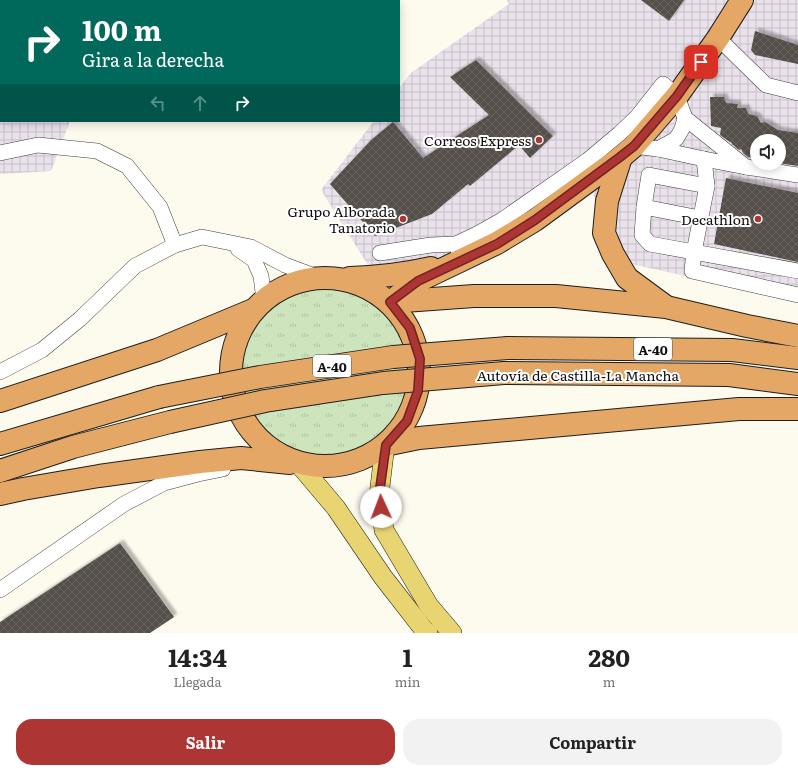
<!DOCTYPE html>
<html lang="es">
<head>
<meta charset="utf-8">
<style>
	body { margin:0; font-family:Literata,serif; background:#f2f2f2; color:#222; height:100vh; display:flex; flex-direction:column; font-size:15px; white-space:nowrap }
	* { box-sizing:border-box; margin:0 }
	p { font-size:13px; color:#767676 }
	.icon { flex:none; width:22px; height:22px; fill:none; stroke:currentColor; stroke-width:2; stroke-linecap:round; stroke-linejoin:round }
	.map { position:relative; height:633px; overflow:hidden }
	.drawer { display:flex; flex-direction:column; background:#fff; flex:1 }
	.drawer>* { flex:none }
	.banner { position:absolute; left:0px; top:0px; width:400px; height:122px; box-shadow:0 2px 10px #0003; background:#00695c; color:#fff; overflow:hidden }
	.buttons { position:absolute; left:750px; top:134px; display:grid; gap:8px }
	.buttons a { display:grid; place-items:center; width:36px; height:36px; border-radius:50%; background:#fff; box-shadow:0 2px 10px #0003; font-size:20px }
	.pin { position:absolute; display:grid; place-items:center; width:34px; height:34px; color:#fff; margin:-17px; border-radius:8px; box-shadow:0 2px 6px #0006 }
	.me { position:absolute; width:44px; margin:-22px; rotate:358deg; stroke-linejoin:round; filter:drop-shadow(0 0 3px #0008) }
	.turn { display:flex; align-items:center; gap:14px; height:84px; padding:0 16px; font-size:18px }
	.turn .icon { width:52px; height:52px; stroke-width:2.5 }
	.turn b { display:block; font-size:28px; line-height:34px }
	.lanes { display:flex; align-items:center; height:38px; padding:0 16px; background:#0003; justify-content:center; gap:20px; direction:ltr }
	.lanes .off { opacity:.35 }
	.eta { display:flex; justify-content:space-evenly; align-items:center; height:68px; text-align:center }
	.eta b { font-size:24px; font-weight:700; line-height:28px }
	.button { display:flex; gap:8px; margin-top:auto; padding:8px 16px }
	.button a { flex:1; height:46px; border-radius:16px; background:#ad3634; color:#fff; font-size:16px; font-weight:700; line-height:46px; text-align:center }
	.button a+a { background:#f2f2f2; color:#222 }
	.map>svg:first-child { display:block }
	.industrial { fill:url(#industrial-grid); fill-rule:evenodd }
	.grass { fill:url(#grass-tufts) }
	.building { fill:url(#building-cross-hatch); filter:url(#shadow) }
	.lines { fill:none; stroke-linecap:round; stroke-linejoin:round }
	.minor-casing { stroke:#404040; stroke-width:16 }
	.major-casing { stroke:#1e1e1e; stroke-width:20 }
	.highway-casing { stroke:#1e1e1e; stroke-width:24 }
	.minor { stroke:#fff; stroke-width:15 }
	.major { stroke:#e9d472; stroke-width:19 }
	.highway { stroke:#e4a765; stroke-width:22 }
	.highway-bridge-casing { stroke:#1e1e1e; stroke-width:24; stroke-linecap:butt }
	.highway-bridge { stroke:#e4a765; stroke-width:22 }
	.route-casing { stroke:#702322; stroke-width:10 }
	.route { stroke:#ad3634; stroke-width:7 }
	.poi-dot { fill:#ad3634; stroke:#fff; stroke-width:1.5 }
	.labels { text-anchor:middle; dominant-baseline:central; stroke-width:4; stroke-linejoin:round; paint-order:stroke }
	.shield { fill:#fff; stroke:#565656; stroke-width:1 }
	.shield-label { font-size:13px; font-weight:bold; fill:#0d0d0d }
	.poi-label { font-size:14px; fill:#0d0d0d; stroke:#fff; text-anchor:end }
	.street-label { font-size:14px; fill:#0d0d0d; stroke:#fff }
</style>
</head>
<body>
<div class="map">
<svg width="798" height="633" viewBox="0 0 798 633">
	<defs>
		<pattern id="industrial-grid" width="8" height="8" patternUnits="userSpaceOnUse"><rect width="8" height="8" fill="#eae2eb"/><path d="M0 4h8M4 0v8" fill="none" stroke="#c8c1c8"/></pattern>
		<pattern id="grass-tufts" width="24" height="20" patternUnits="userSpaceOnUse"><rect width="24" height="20" fill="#cee4bc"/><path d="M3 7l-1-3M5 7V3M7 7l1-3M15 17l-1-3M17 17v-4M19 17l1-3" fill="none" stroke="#b0c2a0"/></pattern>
		<pattern id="building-cross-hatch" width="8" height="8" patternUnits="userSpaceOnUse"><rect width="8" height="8" fill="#544f4a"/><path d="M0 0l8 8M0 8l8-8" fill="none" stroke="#686460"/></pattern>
		<filter id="shadow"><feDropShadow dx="3.5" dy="-3.5" stdDeviation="1" flood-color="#0004"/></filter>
	</defs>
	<rect width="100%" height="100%" fill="#fdfbee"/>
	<g class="industrial">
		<polygon points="0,0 118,0 118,1 1,1 1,121 70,121 51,171 0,174"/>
		<path d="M507,0h291v301l-171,-38 -45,-91 -101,70 -52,21 -58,7 -50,-80 53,-69h25v-33l12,-15 98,-69zM757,141h22v22h-22z"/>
	</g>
	<circle class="grass" cx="325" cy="372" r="84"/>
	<g class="building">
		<polygon points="641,0 684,0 669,21"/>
		<polygon points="755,31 798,45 798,64 755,55 751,50"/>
		<polygon points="476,60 553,136 530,158 519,145 470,186 468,184 432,214 375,236 330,184 371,140 393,122 423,158 489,115 450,77"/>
		<polygon points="710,97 724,97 726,103 738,104 737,108 746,108 748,114 757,116 761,123 765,122 778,130 798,133 798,166 779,163 779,141 757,141 757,159 748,157 743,153 741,149 739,150 732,144 732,143 730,142 720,135 721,128 711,126"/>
		<polygon points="726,178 798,193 798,262 714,244"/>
		<polygon points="120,543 174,617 150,633 0,633 0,622"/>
	</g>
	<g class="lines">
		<g class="minor-casing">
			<g id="minor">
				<polyline points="718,38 766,85 798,93"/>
				<polyline points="634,146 658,149 704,159 746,167 798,175"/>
				<polyline points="658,149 676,139 682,129 685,118"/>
				<polyline points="0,153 38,145 97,151 127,166 160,207 175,245"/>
				<polyline points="704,159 707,186 694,252 692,271 798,295"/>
				<polyline points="707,186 649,175 644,207 642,235 650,244 798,271"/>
				<polyline points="644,207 700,218"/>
				<polyline points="238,249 254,260 261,276 264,300"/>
				<polyline points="380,253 431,245 456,244"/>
				<polyline points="462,260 456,244 477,234 502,220 588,160 619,134 637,117 663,84 677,96 685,118 746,167"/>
				<polyline points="0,372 42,350 80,319 135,266 175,245 202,237 251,247 285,265 317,277"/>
				<polyline points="0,590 124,504 164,483 198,474 223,469"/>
			</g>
		</g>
		<g class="major-casing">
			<g id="major">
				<polyline points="385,445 379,495 384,530 429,606 452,633"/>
				<polyline points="298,463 336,508 383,577 425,631 428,633"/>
			</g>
		</g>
		<g class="highway-casing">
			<g id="highway">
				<polyline points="621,157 607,201 604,233 613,254 627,278 665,306"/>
				<circle cx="325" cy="372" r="94"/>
				<path d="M350,278c28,-1 55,-4 81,-10"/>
				<polyline points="390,302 418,281 497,243 535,220 621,157 634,146 677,96 718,38 742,0"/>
				<polyline points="390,302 474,296 556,296 666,307 747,326 798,336"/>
				<polyline points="508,348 732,350 798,358"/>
				<polyline points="504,373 729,375 798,384"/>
				<polyline points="0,401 157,350 253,310"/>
				<polyline points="0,444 159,397"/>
				<polyline points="385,445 419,438 739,409 798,409"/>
				<polyline points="0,471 73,447 170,422"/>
				<polyline points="0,494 23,489 99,476 200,462 241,458 290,463"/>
			</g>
		</g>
		<use href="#minor" class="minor"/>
		<use href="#major" class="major"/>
		<use href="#highway" class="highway"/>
		<g class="highway-bridge-casing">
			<g id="highway-bridge">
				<polyline points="159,397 260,377 393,357 508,348"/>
				<polyline points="170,422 265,401 383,383 504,373"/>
			</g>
		</g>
		<use href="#highway-bridge" class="highway-bridge"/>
	</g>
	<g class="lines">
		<g class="route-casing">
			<polyline id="route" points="381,507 379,495 386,445 407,421 418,391 420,359 410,328 390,302 418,281 497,244 535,220 620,157 634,146 677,96 701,62"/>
		</g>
		<use href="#route" class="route"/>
	</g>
	<g class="poi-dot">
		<circle cx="539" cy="140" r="4"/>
		<circle cx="403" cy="219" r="4"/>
		<circle cx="758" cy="219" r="4"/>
	</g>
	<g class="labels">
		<g class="shield">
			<rect x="634" y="338" width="38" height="22" rx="3"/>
			<rect x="313" y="355" width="38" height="22" rx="3"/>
		</g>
		<g class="shield-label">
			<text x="653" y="349">A-40</text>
			<text x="332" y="366">A-40</text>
		</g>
		<g class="poi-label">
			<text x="531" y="140">Correos Express</text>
			<text x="395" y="211">Grupo Alborada<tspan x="395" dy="16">Tanatorio</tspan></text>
			<text x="750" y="219">Decathlon</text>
		</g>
		<g class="street-label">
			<text x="578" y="375">Autovía de Castilla-La Mancha</text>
		</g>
	</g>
</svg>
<div class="buttons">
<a><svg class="icon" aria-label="sound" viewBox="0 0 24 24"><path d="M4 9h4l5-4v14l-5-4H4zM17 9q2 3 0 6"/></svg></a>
</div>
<div class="pin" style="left:701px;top:62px;background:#d93025"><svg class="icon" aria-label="arrive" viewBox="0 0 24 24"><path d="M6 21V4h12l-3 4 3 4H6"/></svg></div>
<svg class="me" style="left:381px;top:507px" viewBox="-20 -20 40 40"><circle r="19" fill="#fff"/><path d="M0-13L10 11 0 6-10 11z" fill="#ad3634"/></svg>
<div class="banner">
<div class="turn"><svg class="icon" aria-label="right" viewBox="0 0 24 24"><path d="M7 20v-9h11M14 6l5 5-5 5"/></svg><div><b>100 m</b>Gira a la derecha</div></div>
<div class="lanes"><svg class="icon off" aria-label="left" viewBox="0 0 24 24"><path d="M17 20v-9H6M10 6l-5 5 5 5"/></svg><svg class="icon off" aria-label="ahead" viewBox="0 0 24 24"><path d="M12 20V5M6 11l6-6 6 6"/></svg><svg class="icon" aria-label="right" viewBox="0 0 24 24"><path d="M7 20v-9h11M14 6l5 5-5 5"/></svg></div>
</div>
</div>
<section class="drawer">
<div class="eta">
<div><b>14:34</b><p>Llegada</p></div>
<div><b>1</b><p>min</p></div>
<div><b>280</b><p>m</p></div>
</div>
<div class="button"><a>Salir</a><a>Compartir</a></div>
</section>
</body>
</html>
